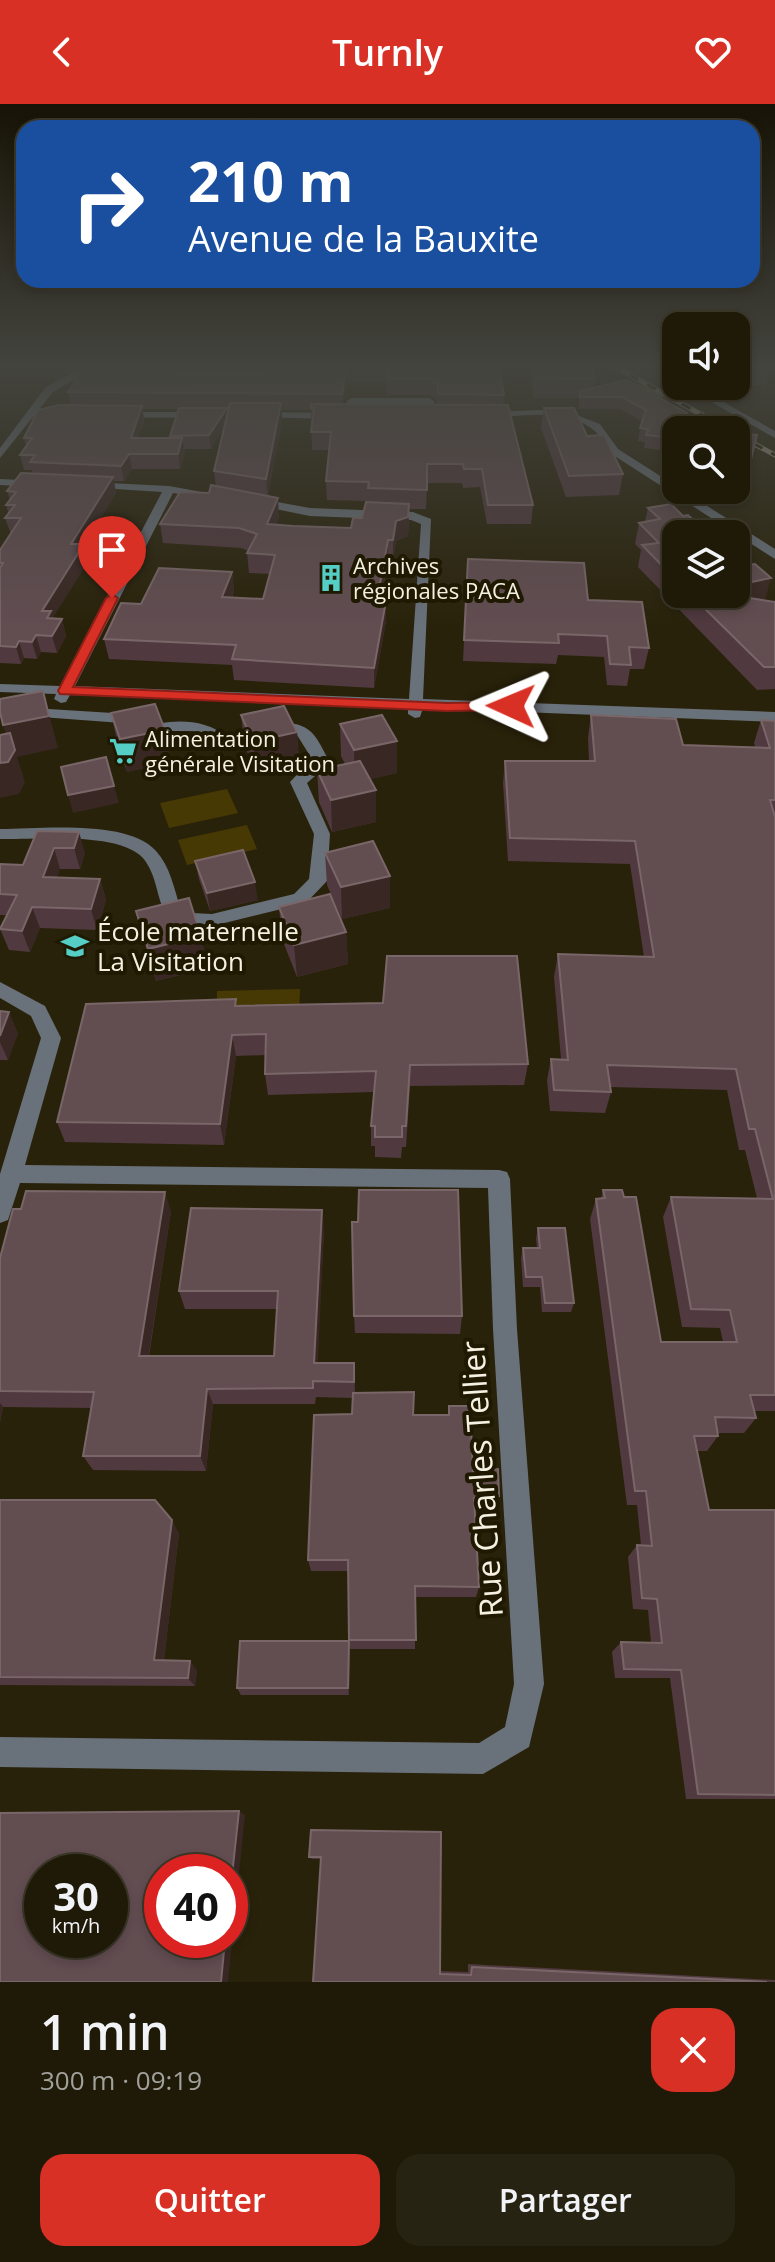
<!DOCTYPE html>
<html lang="fr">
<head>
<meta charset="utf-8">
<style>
	body { margin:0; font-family:"Open Sans",sans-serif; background:#272312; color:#f1f3f6; height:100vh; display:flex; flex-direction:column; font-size:30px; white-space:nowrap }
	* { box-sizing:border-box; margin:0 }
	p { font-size:26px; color:#a1a19c }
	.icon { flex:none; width:44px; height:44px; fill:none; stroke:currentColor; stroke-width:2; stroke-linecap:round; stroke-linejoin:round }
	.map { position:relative; height:1878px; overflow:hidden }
	.panel { display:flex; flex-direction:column; background:#1f1a08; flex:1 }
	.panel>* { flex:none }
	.hud { position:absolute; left:16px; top:16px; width:744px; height:168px; border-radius:24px; box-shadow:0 4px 12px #0003,0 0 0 2px #3c3829; background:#1a4fa0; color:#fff; overflow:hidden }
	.tools { position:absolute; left:662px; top:208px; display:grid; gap:16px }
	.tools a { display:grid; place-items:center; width:88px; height:88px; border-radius:16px; background:#1f1a08; box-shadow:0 4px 12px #0003,0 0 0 2px #3c3829; font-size:40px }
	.speed { position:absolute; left:24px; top:1750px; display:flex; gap:16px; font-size:40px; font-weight:700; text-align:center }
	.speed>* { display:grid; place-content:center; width:104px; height:104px; border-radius:50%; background:#1f1a08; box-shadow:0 4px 12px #0003,0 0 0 2px #3c3829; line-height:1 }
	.speed small { font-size:20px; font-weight:400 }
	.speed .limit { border:12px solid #d22; background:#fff; color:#111 }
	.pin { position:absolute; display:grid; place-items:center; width:68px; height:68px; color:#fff; margin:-82px -34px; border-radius:50% 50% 50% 0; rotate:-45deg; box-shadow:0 0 8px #0007 }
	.pin .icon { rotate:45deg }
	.me { position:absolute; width:88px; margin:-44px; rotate:271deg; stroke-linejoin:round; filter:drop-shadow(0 0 6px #0008) }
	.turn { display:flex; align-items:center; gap:28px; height:168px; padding:0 40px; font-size:36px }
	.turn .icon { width:104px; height:104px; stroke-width:2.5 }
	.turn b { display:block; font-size:56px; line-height:68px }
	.round { display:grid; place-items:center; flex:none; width:84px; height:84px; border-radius:24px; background:#272312 }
	.head { display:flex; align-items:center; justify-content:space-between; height:136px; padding:0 40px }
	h1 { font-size:48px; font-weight:600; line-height:60px }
	.action { display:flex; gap:16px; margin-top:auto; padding:16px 40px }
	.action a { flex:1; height:92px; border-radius:24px; background:#d93025; color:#fff; font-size:32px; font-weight:600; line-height:92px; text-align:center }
	.action a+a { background:#272312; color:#f1f3f6 }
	header { display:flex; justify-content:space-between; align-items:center; height:104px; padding:0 40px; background:#d93025; color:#fff; font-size:36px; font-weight:600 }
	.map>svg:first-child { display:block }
	.green { fill:#463903 }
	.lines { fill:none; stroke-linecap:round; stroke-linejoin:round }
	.minor { fill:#69717b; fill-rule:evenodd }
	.rail-casing { stroke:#9d9784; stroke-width:5 }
	.rail { stroke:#1f1902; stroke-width:3; stroke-dasharray:10; stroke-linecap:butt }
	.wall { fill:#50393f; fill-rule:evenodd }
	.shaded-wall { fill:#392723 }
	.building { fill:#624d51; stroke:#796668; stroke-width:2; fill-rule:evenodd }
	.route { fill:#d93025; stroke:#8d1f18; stroke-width:2 }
	.labels { text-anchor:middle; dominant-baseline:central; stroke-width:8; stroke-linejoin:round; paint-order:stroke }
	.far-poi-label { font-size:22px; fill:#f5f1e2; stroke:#1f1902; text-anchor:start }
	.poi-label { font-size:26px; fill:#f5f1e2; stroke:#1f1902; text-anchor:start }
	.near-street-label { font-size:32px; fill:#f5f1e2; stroke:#1f1902 }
</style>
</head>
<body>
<header><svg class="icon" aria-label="back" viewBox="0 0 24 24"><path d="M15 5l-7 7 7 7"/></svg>Turnly<svg class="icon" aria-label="heart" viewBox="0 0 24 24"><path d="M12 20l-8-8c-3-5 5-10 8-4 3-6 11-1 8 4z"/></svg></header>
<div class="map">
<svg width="775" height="1878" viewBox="0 0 775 1878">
	<rect width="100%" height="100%" fill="#29220a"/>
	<g class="green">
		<polygon points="227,685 238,709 169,724 160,699"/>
		<polygon points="247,721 257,745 187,761 178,736"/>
		<polygon points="300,885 299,911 217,913 217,887"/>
	</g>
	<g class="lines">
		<g class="minor">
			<polygon points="86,261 98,261 53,288 0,354 0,344 45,284"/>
			<polygon points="661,261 671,261 676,278 664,271"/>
			<polygon points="683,282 695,282 775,327 775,334"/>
			<polygon points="352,294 429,294 434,297 435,311 426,313 424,300 357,300 355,312 350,315 345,312 347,297"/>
			<path d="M542,306l29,3 29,11 18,25 58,37v4h6l93,59v10l-165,-106c-5,-8 -10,-19 -19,-25 -28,-21 -74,-11 -106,-10l-5,-3 5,-3z"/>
			<polygon points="117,308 201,308 206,311 201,314 113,313 113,309"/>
			<polygon points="257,308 337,309 342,312 337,315 253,313 253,309"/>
			<polygon points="0,375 40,377 46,380 40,383 0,381"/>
			<polygon points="88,378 169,382 229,393 223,397 173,389 75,582 409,595 421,420 411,416 310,412 251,400 251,396 255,394 310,404 413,408 431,415 423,595 775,608 775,618 423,604 420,613 415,614 408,610 408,604 70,591 66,598 61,599 54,595 56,590 0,588 0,580 60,582 162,388 84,383 82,381"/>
			<path d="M0,602l129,8 5,2 5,11c31,-7 62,-11 89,10 22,-7 61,-24 82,-6 8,7 13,19 18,28l-5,10 -16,14 23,51 -3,47 -21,22 -94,23 -22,-1 -24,-10c-9,-16 -9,-37 -20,-53 -20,-32 -112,-22 -146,-23v-10c40,0 128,-10 156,22 14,15 18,37 24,56l12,6 20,1 82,-20 15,-15 5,-45 -24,-52 22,-23 -15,-24 -22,-2 -50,15 -32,-17h-23l-37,7 -5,-2 -6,-13 -122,-9z"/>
			<polygon points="0,878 45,902 61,934 25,1061 499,1066 507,1068 510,1075 517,1225 544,1580 529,1643 483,1670 0,1663 0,1633 479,1639 505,1623 514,1580 493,1225 488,1084 20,1079 8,1116 0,1119 0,1070 41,934 31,912 0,894"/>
		</g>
		<g class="rail-casing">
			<g id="rail">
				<polyline points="612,261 729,326"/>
				<polyline points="736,330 775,351"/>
			</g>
		</g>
		<use href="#rail" class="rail"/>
	</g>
	<g class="wall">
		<path d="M86,261h95l-2,7h85l2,-7h233l5,30 -1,10 30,100 -2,19h-44l-7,-37 -17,1 -1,-5h-35l-1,26h-17l-1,27 -12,5 -3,19 -5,-1 -7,41 5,1v20l-12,67 -140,-8 -2,-15 -123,-6 -5,-20 37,-35 91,-32 2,19 -2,7 31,1 7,-25 -21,-1 -2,-20 2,-2 -8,-3 -78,-5 -3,-19 49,-31 7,-7 -2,-15 10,-43 -13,21h-27l1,4 -5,16h-48l-8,12h-10l2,12 -32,52 4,16 -35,56v2h9l4,17 -9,17 -16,-1 -4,7 -13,-1 -3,6 -21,-1v-113l11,-16 -6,-16 4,-4 -3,-9 4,-5 -3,-9 26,-17 -1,-4h-8l-4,-15 6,-9 -2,-8 47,-33 -3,-13zM347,277l39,2 1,12h44l6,6v4l-94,-1zM143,305h35l-8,27v2h-32l6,-17zM281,306h30l1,40h17l-3,31 1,19 41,1 -6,17 -11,10 -75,-3 3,-8 -11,-21 14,-75z"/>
		<polygon points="529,261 592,261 595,275 594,284 662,292 662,295 687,309 685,326 676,326 676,334 665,333 660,346 644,344 645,338 638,337 642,317 620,305 579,305 579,294 534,294"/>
		<polygon points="736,261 771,261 766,281 744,281 736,264"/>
		<polygon points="699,282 718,282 716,291"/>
		<polygon points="544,304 587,332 623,370 619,391 566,393 541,324"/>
		<polygon points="736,329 757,331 747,373 736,372"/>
		<polygon points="648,404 676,430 676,490 736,490 775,498 775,585 757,586 638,463 641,446 635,440 639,419 645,418"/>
		<polygon points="468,455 588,496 649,544 644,565 630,565 627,582 607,581 604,553 558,551 556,560 463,557"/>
		<polygon points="111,609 165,626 171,658 127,668 118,641"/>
		<polygon points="241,611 297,628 299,660 257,670 245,643"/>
		<polygon points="591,611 683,641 755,643 754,639 761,616 775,617 775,1307 754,1307 756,1314 744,1329 717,1329 718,1332 707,1347 697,1347 709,1406 775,1406 775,1695 686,1695 670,1574 615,1574 612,1548 621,1538 651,1539 648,1506 633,1505 628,1453 637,1441 641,1441 637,1401 627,1401 590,1115 596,1095 601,1095 603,1086 661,1238 723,1238 720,1224 682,1223 663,1113 671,1093 757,1094 745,1046 739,1046 727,986 610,983 611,988 605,1009 550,1007 547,976 551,955 561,955 554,873 558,850 644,853 630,760 508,757 503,679 505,657 589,657 588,634"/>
		<polygon points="340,620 397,637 397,669 370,675 376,686 376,718 332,728 319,698 317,666 345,660 341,652"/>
		<polygon points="37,727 85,749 80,765 60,765 57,773 100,775 106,796 97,826 40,824 30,848 9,846 0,825 7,811 0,811 0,760 23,761"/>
		<polygon points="325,749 390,772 390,804 342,815 327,781"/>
		<polygon points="195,757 258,796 210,807 199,775"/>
		<polygon points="279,803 346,828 348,860 297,873 282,835"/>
		<polygon points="136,807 208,864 156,877"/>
		<polygon points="238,902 528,960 524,981 410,982 406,1043 402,1043 401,1054 375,1053 375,1042 371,1042 371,1022 374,988 268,991 265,970 266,951 236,952 224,1041 65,1038 57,1018"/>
		<polygon points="0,907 18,929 8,956 0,956"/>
		<polygon points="171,1107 149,1252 274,1252 277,1205 185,1205 179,1187 324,1125 317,1259 354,1259 355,1289 413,1311 448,1311 449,1302 473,1368 499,1392 496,1405 475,1406 479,1483 476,1493 415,1493 415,1545 350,1545 349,1591 241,1591 237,1584 349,1537 348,1467 311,1467 308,1456 352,1310 353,1294 316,1293 315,1300 213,1300 206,1367 93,1366 83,1352 92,1304 3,1303 0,1318 0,1154"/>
		<polygon points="358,1118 462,1212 460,1230 355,1229 354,1212"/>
		<polygon points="538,1124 574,1199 571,1208 542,1208 540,1183 523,1183 521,1154 523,1144 537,1144 536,1134"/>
		<polygon points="0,1396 179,1429 164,1556 197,1566 195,1582 0,1581"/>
		<polygon points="311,1726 440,1867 468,1868 468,1860 775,1876 775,1878 313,1878 321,1755 312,1755 309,1753"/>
	</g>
	<g class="shaded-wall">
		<polygon points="174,261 181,261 174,284 171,268"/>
		<polygon points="347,261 347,277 342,306 342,290"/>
		<polygon points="281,299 282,317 268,394 266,375"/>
		<polygon points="142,302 144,317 133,349 131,334"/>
		<polygon points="227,304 229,317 211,345 209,331"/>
		<polygon points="667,320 665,333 660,346 662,333"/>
		<polygon points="182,334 185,349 180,365 178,350"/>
		<polygon points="129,350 132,365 124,377 121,362"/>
		<polygon points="113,373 116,389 84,441 88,457 53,513 56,524 42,507 71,440"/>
		<polygon points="278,394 279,413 269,439 267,420"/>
		<polygon points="409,400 408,432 396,437 393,456 393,436 396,417"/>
		<polygon points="388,436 388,455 377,516 377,496"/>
		<polygon points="232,468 234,487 224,513 222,493"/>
		<polygon points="771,474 765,496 704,490 736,490 736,481"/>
		<polygon points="386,497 386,517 374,584 374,564"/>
		<polygon points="62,515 66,532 57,549 52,532"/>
		<polygon points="36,531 41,548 37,555 32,538"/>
		<polygon points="19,537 24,554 21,560 16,543"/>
		<polygon points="43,587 58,644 17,653 25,678 19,690 0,694 0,659 12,650 3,621"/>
		<polygon points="165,626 171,658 127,668 120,635"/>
		<polygon points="297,628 299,660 257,670 253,638"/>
		<polygon points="397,637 397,669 355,679 354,646"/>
		<polygon points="114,682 119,699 73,709 68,691"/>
		<polygon points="376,686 376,718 332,728 331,696"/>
		<polygon points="79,728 85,749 80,765 74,744"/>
		<polygon points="54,744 60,765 50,794 43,773"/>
		<polygon points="390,772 390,804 342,815 341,783"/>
		<polygon points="100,775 106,796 97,826 91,805"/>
		<polygon points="255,778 258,796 210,807 207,789"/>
		<polygon points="32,803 40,824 30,848 22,827"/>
		<polygon points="346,828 348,860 297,873 294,841"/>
		<polygon points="201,832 208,864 156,877 148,845"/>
		<polygon points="9,908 18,929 8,956 0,938 0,932"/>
		<polygon points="232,931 236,952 224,1041 220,1020"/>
		<polygon points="165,1088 171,1107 146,1268 139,1252"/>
		<polygon points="322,1106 324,1125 317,1275 314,1259"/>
		<polygon points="207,1285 213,1300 206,1367 200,1352"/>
		<polygon points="0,1299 3,1303 0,1318"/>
		<polygon points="172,1416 179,1429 163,1564 154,1556"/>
		<polygon points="349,1537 350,1545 349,1591 348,1584"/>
		<polygon points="190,1557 197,1566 195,1582 188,1574"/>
		<polygon points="239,1707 245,1711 228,1878 221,1878 225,1836 230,1836 230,1790"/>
	</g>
	<g class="building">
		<polygon points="86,261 174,261 171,268 264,268 266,261 499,261 504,291 438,290 438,281 431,275 387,275 386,263 347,261 342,290 68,288"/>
		<polygon points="534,261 592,261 595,275 536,274"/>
		<polygon points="626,276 662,292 658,293 687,309 685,322 667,320 662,333 646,331 648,325 640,324 646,306 622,293 580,293 580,287"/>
		<polygon points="230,299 281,299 266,375 214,367"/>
		<polygon points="311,300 508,301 533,401 488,401 482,365 464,365 463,360 427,360 427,386 368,384 369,378 326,377 331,328 311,328 314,304 311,304"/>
		<polygon points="59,301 142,302 131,334 182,334 178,350 129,350 121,362 30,358 35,351 20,351 32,334 24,334 38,306"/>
		<polygon points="179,304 227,304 209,331 170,332"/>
		<polygon points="544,304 574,304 587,332 604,331 623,370 569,372"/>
		<polygon points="736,329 757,331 749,363 736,361"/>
		<polygon points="21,369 113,373 71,440 84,440 42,507 51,507 47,514 62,515 52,532 36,531 32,538 19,537 16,543 0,542 0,464 3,459 0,459 0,446 21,414 5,414 15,401 6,401 16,388 7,387"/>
		<polygon points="211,381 278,394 267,420 293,422 351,424 353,414 362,414 366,398 409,400 408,413 396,417 393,436 388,436 377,496 386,497 374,564 232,555 236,541 104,535 121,499 141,500 159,464 232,468 222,493 263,495 275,451 247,449 257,430 239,424 160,420 180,388 209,389"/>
		<polygon points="671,400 683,412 688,411 708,430 676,430 676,476 642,441 659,439 639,419 660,415 648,404"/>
		<polygon points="468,455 584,459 588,496 642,498 649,544 629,543 631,561 610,560 607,532 558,530 559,539 464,536"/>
		<polygon points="736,456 743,462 755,460 771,474 736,481"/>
		<polygon points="690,490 724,490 775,498 775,563 764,563"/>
		<polygon points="43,587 49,612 3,621 0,608 0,595"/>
		<polygon points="155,600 165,626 120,635 111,609"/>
		<polygon points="284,602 297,628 253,638 241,611"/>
		<polygon points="382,611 397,637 354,646 340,620"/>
		<polygon points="591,611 676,615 683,641 770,644 761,616 775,617 775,696 770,696 775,713 775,1291 750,1291 756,1314 715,1313 718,1332 694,1332 709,1406 775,1406 775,1691 698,1690 681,1566 624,1565 621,1538 662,1539 657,1495 642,1494 637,1441 652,1442 646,1387 635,1387 596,1095 605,1094 603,1086 622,1086 624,1093 636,1093 661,1238 737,1238 730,1206 691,1205 671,1093 773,1095 755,1025 749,1025 736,965 607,961 611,988 554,986 551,955 568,956 558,850 654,853 635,737 510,734 505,657 595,657"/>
		<polygon points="10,629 15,646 8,658 0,659 0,631"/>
		<polygon points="106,653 114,682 68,691 61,663"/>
		<polygon points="360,657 376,686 331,696 317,666"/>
		<polygon points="37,727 79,728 74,744 54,744 43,773 100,775 91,805 32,803 22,827 0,825 17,791 0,790 0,760 23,761"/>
		<polygon points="373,737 390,772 341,783 325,749"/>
		<polygon points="243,746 255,778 207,789 195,757"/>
		<polygon points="330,790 346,828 294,841 279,803"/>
		<polygon points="189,794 201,832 148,845 136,807"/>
		<polygon points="387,852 517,852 528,960 410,961 406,1022 402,1022 402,1033 375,1033 375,1022 371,1022 376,967 265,970 266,930 232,931 220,1020 57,1018 86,900 236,895 235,902 383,899"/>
		<polygon points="0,907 9,908 0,932"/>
		<polygon points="359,1086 458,1086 462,1212 354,1212 352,1118 358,1118"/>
		<polygon points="26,1087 165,1088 139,1252 274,1252 278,1187 179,1187 191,1104 322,1106 314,1259 354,1259 354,1278 313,1277 313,1284 207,1285 200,1352 83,1352 94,1288 0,1287 0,1154 13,1105 21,1105"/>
		<polygon points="538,1124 565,1124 574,1199 545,1199 542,1173 526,1173 523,1144 540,1144"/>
		<polygon points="414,1288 413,1311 449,1311 449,1302 470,1302 473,1368 498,1365 499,1392 474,1394 479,1483 415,1482 416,1536 349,1536 348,1456 308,1456 314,1311 352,1310 353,1289"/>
		<polygon points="0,1396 155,1396 172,1416 154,1556 190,1557 188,1574 0,1573"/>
		<polygon points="240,1537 349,1537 348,1584 237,1584"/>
		<path d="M239,1707l-9,83v-22h-68v68h63l-4,42h-221v-169zM42,1768h68v68h-68z"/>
		<polygon points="311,1726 441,1728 440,1870 471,1871 472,1863 767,1878 313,1878 321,1753 309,1753"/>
	</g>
	<linearGradient id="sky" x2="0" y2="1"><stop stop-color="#171306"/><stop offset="0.5" stop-color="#43443e"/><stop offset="1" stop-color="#43443e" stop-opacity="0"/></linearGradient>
	<rect width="775" height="524" fill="url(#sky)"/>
	<polygon class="route" points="112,490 118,494 73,583 447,599 511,598 518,602 511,606 447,607 60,590 58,587 106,494"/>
	<defs>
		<g id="building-bare" transform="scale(2.16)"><path d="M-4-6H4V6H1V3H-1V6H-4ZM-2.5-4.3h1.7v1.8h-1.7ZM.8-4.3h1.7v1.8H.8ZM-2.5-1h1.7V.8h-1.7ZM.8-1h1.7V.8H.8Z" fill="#55cec6" stroke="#1f1902" stroke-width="2.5" paint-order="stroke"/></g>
		<g id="supermarket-bare" transform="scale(2.16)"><path d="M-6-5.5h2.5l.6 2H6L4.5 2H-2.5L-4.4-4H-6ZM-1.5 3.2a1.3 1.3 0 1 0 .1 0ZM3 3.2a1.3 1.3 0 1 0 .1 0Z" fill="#55cec6" stroke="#1f1902" stroke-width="2.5" paint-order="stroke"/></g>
		<g id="school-bare" transform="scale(2.16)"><path d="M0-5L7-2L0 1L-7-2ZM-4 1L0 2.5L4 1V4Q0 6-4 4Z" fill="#55cec6" stroke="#1f1902" stroke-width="2.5" paint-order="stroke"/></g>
	</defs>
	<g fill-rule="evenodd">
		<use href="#building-bare" x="331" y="474"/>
		<use href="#supermarket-bare" x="123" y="647"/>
		<use href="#school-bare" x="75" y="842"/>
	</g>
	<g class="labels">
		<g class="far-poi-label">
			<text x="353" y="461">Archives<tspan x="353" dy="25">régionales PACA</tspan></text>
			<text x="145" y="634">Alimentation<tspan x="145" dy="25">générale Visitation</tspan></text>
		</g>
		<g class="poi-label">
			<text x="97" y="827">École maternelle<tspan x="97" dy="30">La Visitation</tspan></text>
		</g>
		<g class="near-street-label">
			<text transform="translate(481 1375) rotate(-94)">Rue Charles Tellier</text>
		</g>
	</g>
</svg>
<div class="tools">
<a><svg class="icon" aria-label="sound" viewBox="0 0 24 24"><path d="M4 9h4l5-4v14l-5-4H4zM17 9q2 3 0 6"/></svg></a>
<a><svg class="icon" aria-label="search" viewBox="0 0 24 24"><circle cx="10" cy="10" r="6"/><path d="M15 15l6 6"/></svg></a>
<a><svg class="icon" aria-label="layers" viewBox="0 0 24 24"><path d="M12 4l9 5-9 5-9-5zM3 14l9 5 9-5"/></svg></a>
</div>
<div class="speed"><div>30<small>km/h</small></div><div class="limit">40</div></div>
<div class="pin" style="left:112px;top:494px;background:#d93025"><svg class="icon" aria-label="arrive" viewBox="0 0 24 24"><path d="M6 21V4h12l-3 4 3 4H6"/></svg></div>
<svg class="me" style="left:511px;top:602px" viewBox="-20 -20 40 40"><path d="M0-17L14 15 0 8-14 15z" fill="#d93025" stroke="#fff" stroke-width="4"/></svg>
<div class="hud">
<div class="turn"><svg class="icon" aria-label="right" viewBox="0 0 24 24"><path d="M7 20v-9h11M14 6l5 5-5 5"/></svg><div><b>210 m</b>Avenue de la Bauxite</div></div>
</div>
</div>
<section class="panel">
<div class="head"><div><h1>1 min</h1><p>300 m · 09:19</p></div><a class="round" style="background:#d93025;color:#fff"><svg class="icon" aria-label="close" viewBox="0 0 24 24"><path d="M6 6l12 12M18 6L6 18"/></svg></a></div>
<div class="action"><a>Quitter</a><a>Partager</a></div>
</section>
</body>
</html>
